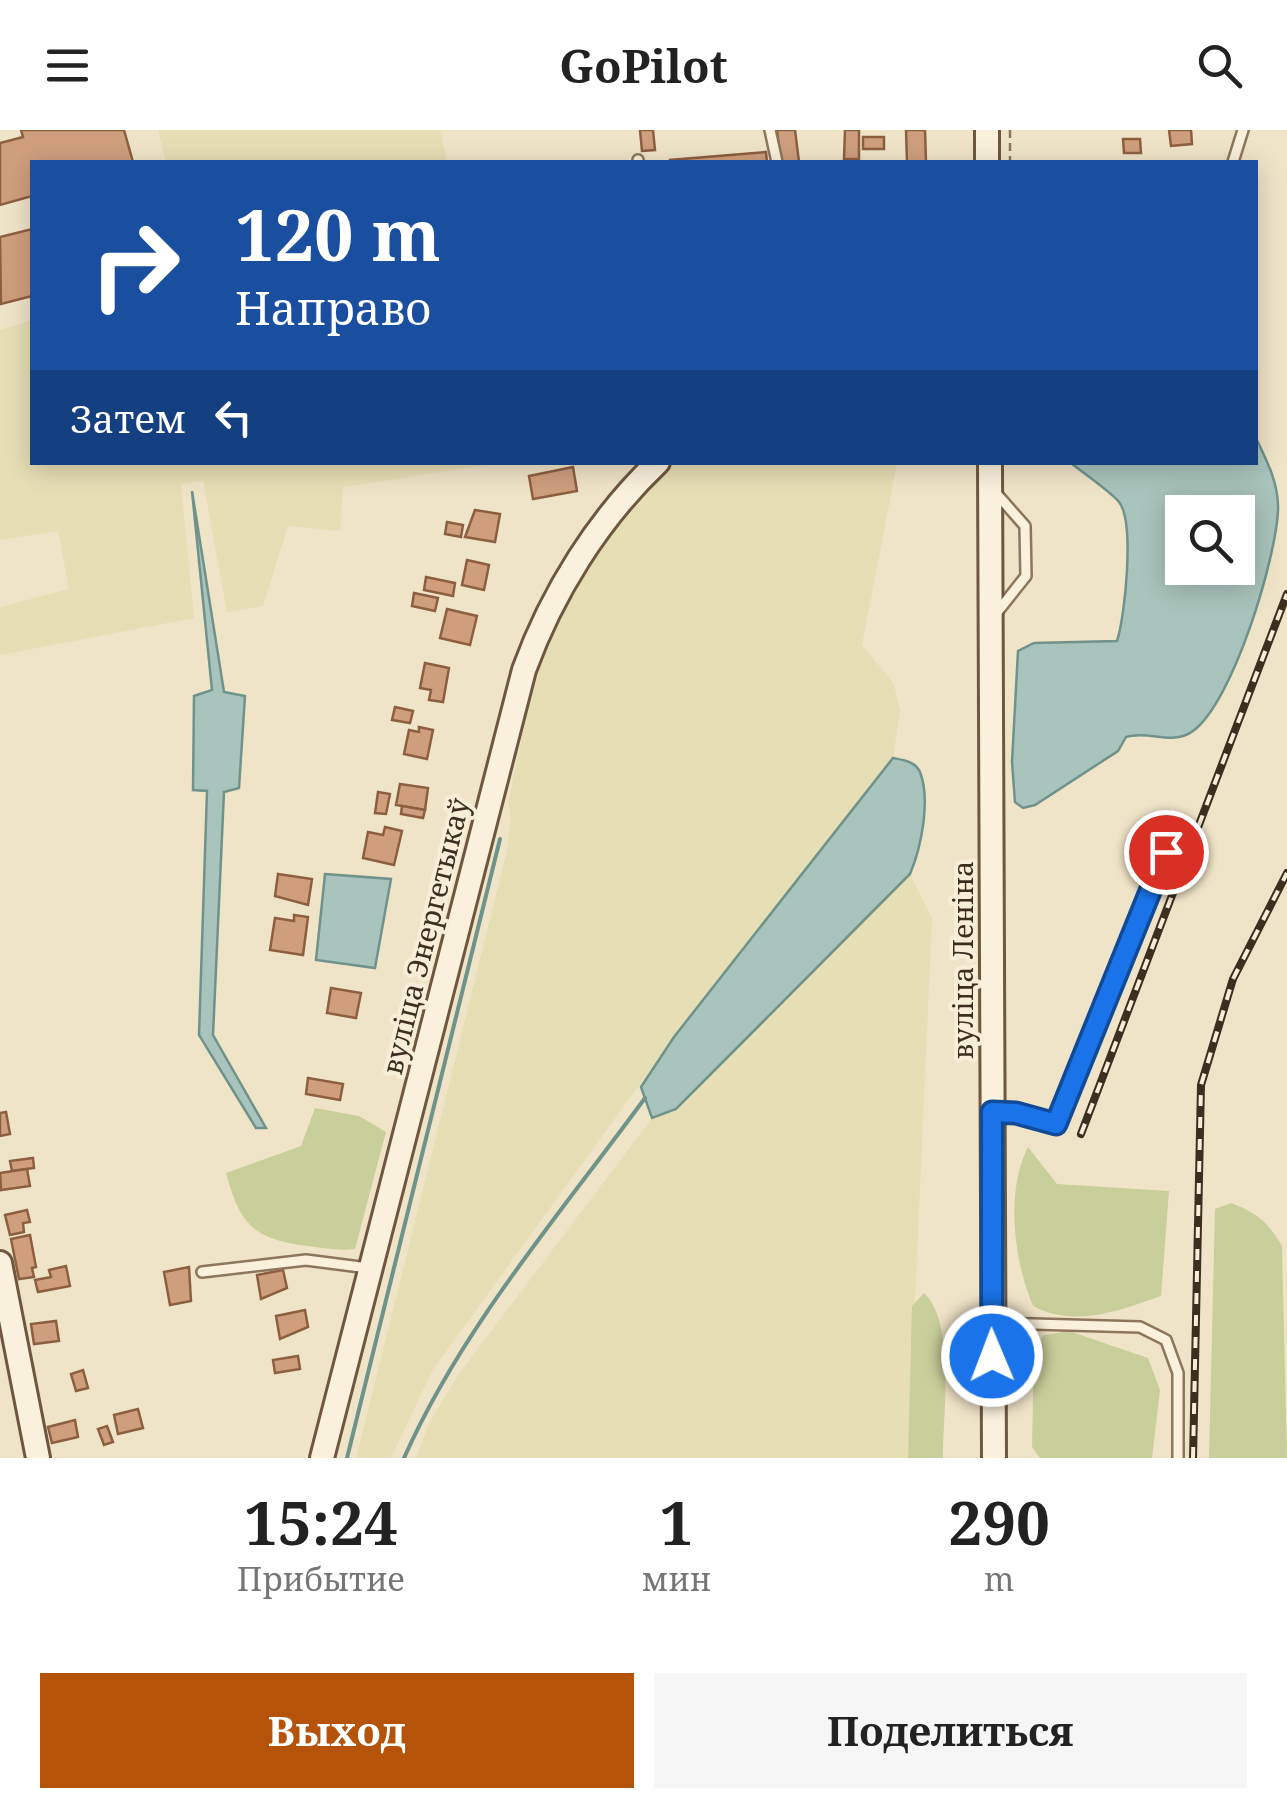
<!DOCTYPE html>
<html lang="ru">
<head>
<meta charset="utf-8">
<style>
	body { margin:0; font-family:"Noto Serif",serif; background:#f6f6f6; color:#222; height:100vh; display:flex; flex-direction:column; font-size:38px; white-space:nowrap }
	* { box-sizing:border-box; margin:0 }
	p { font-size:32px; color:#767676 }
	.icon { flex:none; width:55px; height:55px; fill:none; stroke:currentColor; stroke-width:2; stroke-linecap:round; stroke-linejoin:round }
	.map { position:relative; height:1328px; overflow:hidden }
	.sheet { display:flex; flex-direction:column; background:#fff; flex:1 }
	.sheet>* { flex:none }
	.banner { position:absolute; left:30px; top:30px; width:1228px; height:305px; border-radius:0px; box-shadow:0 5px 25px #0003; background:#1a4fa0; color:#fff; overflow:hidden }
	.tools { position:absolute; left:1165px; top:365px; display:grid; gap:20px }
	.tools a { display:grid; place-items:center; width:90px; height:90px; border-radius:0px; background:#fff; box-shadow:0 5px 25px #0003; font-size:50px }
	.pin { position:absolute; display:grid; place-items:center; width:85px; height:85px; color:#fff; margin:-42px; border:5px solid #fff; border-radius:50%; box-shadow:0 2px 10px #0007 }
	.me { position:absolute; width:110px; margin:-55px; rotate:359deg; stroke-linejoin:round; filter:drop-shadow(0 0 8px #0008) }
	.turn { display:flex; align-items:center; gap:35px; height:210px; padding:0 40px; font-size:45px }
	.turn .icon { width:130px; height:130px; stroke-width:2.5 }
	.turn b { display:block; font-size:70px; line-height:85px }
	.then { display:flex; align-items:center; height:95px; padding:0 40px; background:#0003; gap:20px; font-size:38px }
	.eta { display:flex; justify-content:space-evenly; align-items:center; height:170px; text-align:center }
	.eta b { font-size:60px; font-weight:700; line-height:70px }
	.cta { display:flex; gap:20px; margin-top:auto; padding:20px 40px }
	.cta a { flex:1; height:115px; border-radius:0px; background:#b45309; color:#fff; font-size:40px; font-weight:700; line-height:115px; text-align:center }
	.cta a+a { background:#f6f6f6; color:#222 }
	header { display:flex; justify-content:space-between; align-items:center; height:130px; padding:0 40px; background:#fff; font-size:45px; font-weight:700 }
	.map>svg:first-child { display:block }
	.farmland { fill:#e6deb5 }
	.green { fill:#c9cf9b }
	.water { fill:#a9c4bc; stroke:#6f938a; stroke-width:2.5; fill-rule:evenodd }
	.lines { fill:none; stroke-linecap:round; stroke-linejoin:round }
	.stream { stroke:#6f938a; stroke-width:4 }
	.building { fill:#cf9f7d; stroke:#8d5f41; stroke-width:2.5 }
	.lane-casing { stroke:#8d765c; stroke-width:14 }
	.secondary-casing { stroke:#6f573f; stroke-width:28 }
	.path { stroke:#8d765c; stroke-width:2.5; stroke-dasharray:8 5; stroke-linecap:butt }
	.lane { stroke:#faf1dc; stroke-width:9 }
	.secondary { stroke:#faf1dc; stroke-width:22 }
	.rail-casing { stroke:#3d2e20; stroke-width:8 }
	.rail { stroke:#f7eed8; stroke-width:4; stroke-dasharray:11; stroke-linecap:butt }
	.route-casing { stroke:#114b97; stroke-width:25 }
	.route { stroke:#1a73e8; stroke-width:18 }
	.labels { text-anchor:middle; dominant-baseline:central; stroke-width:8; stroke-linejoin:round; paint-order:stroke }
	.street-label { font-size:28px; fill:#3d2e20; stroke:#f7eed8 }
</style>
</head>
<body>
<header><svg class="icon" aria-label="menu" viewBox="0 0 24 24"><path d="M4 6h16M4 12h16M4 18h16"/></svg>GoPilot<svg class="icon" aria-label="search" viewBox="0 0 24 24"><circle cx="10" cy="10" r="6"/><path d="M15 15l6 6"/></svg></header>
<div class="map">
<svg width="1287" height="1328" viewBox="0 0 1287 1328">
	<rect width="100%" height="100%" fill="#f0e4c8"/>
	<g class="farmland">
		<polygon points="158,0 440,0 447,32 166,32"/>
		<polygon points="32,190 32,332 499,333 343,357 340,401 288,396 263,476 227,482 203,351 181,354 194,488 0,525 0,477 69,459 58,401 0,410 0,200"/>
		<polygon points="673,333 897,333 862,515 894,554 900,581 893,628 674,907 432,1241 391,1328 356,1328 507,721 511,686 508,672 535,547 564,480 614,394"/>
		<polygon points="910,744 932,788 908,1328 416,1328 430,1291 459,1244 652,988 677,979"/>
	</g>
	<g class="green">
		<path d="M315,978l44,8 27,16 -31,117c-16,2 -32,-1 -48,-3 -53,-7 -67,-21 -81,-73l75,-27z"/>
		<path d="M1028,1017l29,37 112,7 -8,105c-42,15 -86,32 -128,10 -19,-45 -28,-114 -5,-159z"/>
		<path d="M1231,1073c25,9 38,20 51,43l5,212h-78l6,-249z"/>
		<path d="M924,1163c32,30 19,122 19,165h-35l4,-152z"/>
		<polygon points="1069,1201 1148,1228 1160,1260 1152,1328 1040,1328 1032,1317 1034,1215 1044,1205"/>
	</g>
	<g class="water">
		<path d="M1255,306c11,23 24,47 23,74 -2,49 -45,192 -85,221 -20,15 -44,-1 -67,6l-8,14 -83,54 -12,3 -8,-6 -3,-40 6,-111 16,-8 83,-2c8,-24 18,-119 2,-139 -7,-9 -37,-30 -48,-39l184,-1zM1238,382v56h-56v-56z"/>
		<polygon points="192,361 224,562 245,566 239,658 224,662 213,905 266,998 256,998 199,905 207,661 193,660 194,566 212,560"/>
		<path d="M893,628c10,2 22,3 27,14 11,28 1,76 -10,102l-234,235 -24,9 -11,-31 33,-50z"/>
		<polygon points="325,744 391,749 375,838 316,830"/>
	</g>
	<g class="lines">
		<g class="stream">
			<polyline points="347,1328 500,709"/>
			<path d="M404,1328c58,-131 157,-245 241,-360"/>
		</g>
	</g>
	<g class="building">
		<polygon points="21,0 124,0 133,32 32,32 32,66 0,75 0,13 23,7"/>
		<polygon points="640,0 653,0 655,20 642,21"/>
		<polygon points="777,0 795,0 799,32 781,32"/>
		<polygon points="845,0 859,0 859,29 844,29"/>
		<polygon points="906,0 925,0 926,32 907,32"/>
		<polygon points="1169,0 1191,0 1192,14 1171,16"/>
		<rect x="863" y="7" width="21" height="12"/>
		<polygon points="1123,9 1140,9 1141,23 1124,23"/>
		<polygon points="766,22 767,32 670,32 670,30"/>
		<polygon points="32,99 32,166 1,174 0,107"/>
		<polygon points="573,337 577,361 533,369 529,346"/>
		<polygon points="475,380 500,384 495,412 465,407"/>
		<polygon points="447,392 463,395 461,407 445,404"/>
		<polygon points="467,430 489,435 484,460 462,455"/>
		<polygon points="426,447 455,453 453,466 424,460"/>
		<polygon points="414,463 438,468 435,481 412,476"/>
		<polygon points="447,479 477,486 470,515 440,508"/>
		<polygon points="425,533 449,538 443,572 429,570 431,560 420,558"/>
		<polygon points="395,577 413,581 410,593 392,590"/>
		<polygon points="419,597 433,600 427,629 404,624 409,600 419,602"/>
		<polygon points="400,654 428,658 425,680 396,675"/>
		<polygon points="378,662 390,664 386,684 375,683"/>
		<polygon points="402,676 425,680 423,688 401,684"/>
		<polygon points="385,697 402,701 394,735 363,728 368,702 383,705"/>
		<polygon points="278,744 312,749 308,775 275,766"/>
		<polygon points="294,785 308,787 303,825 270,820 275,788 294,791"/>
		<polygon points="331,858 361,863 356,888 327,883"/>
		<polygon points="308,948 343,954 340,970 306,964"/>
		<polygon points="6,982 10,1004 0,1006 0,983"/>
		<polygon points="33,1028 34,1038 12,1041 10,1031"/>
		<polygon points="27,1039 30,1056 1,1060 0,1043"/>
		<polygon points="27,1080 30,1092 23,1093 24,1102 10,1105 5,1085"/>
		<polygon points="30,1105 36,1137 32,1138 34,1147 19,1149 11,1109"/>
		<polygon points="66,1136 70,1156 38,1162 35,1150 51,1147 49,1140"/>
		<polygon points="189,1137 191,1171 170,1175 164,1142"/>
		<polygon points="283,1140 287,1158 261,1169 257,1145"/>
		<polygon points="305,1180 308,1197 280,1209 276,1186"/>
		<polygon points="56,1191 59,1211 34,1214 31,1194"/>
		<polygon points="298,1226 300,1239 275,1243 273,1230"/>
		<polygon points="83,1240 88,1258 76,1261 71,1244"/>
		<polygon points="138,1279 143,1298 118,1304 114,1285"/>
		<polygon points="75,1290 78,1307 52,1313 48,1297"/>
		<polygon points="107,1296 113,1312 104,1315 98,1299"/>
	</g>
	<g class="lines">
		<g class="lane-casing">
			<g id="lane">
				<polyline points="770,0 777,32"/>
				<polyline points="638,30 638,32"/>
				<polyline points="1233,32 1243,0"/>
				<polyline points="995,485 1026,446 1025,396 995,362"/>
				<polyline points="995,982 1056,994 1166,721"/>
				<polyline points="202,1142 306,1130 368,1138"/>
				<polyline points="994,1193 1140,1197 1166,1210 1178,1243 1178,1328"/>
			</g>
		</g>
		<g class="secondary-casing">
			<g id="secondary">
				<polyline points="987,0 987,32"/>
				<polyline points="990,332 994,1328"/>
				<polyline points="0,1133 38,1328"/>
				<path d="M322,1328l202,-788c28,-77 74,-151 134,-208"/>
			</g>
		</g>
		<polyline class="path" points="1010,0 1010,32"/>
		<use href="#lane" class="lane"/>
		<use href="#secondary" class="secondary"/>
		<g class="rail-casing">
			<g id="rail">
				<polyline points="1081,1004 1287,464"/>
				<polyline points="1193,1328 1201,955 1233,849 1287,743"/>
			</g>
		</g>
		<use href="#rail" class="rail"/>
	</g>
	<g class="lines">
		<g class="route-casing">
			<polyline id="route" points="992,1226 992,982 1016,983 1056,994 1166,722"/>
		</g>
		<use href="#route" class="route"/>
	</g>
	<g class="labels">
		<g class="street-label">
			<text transform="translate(425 806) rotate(-76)">вуліца Энергетыкаў</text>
			<text transform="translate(962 830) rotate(-90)">вуліца Леніна</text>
		</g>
	</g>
</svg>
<div class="tools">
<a><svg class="icon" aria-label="search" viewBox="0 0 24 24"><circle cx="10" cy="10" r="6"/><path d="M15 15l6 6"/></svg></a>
</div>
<div class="pin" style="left:1166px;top:722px;background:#d93025"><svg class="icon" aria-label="arrive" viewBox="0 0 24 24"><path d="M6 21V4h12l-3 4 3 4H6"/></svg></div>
<svg class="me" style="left:992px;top:1226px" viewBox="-20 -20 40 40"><circle r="17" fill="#1a73e8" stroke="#fff" stroke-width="3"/><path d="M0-11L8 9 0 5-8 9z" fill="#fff"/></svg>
<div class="banner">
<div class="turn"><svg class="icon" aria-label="right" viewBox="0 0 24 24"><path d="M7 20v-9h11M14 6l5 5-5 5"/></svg><div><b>120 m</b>Направо</div></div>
<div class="then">Затем<svg class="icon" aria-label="left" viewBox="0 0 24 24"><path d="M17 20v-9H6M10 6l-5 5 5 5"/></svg></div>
</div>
</div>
<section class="sheet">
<div class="eta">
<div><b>15:24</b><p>Прибытие</p></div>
<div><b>1</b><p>мин</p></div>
<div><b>290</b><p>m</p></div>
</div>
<div class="cta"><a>Выход</a><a>Поделиться</a></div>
</section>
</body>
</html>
